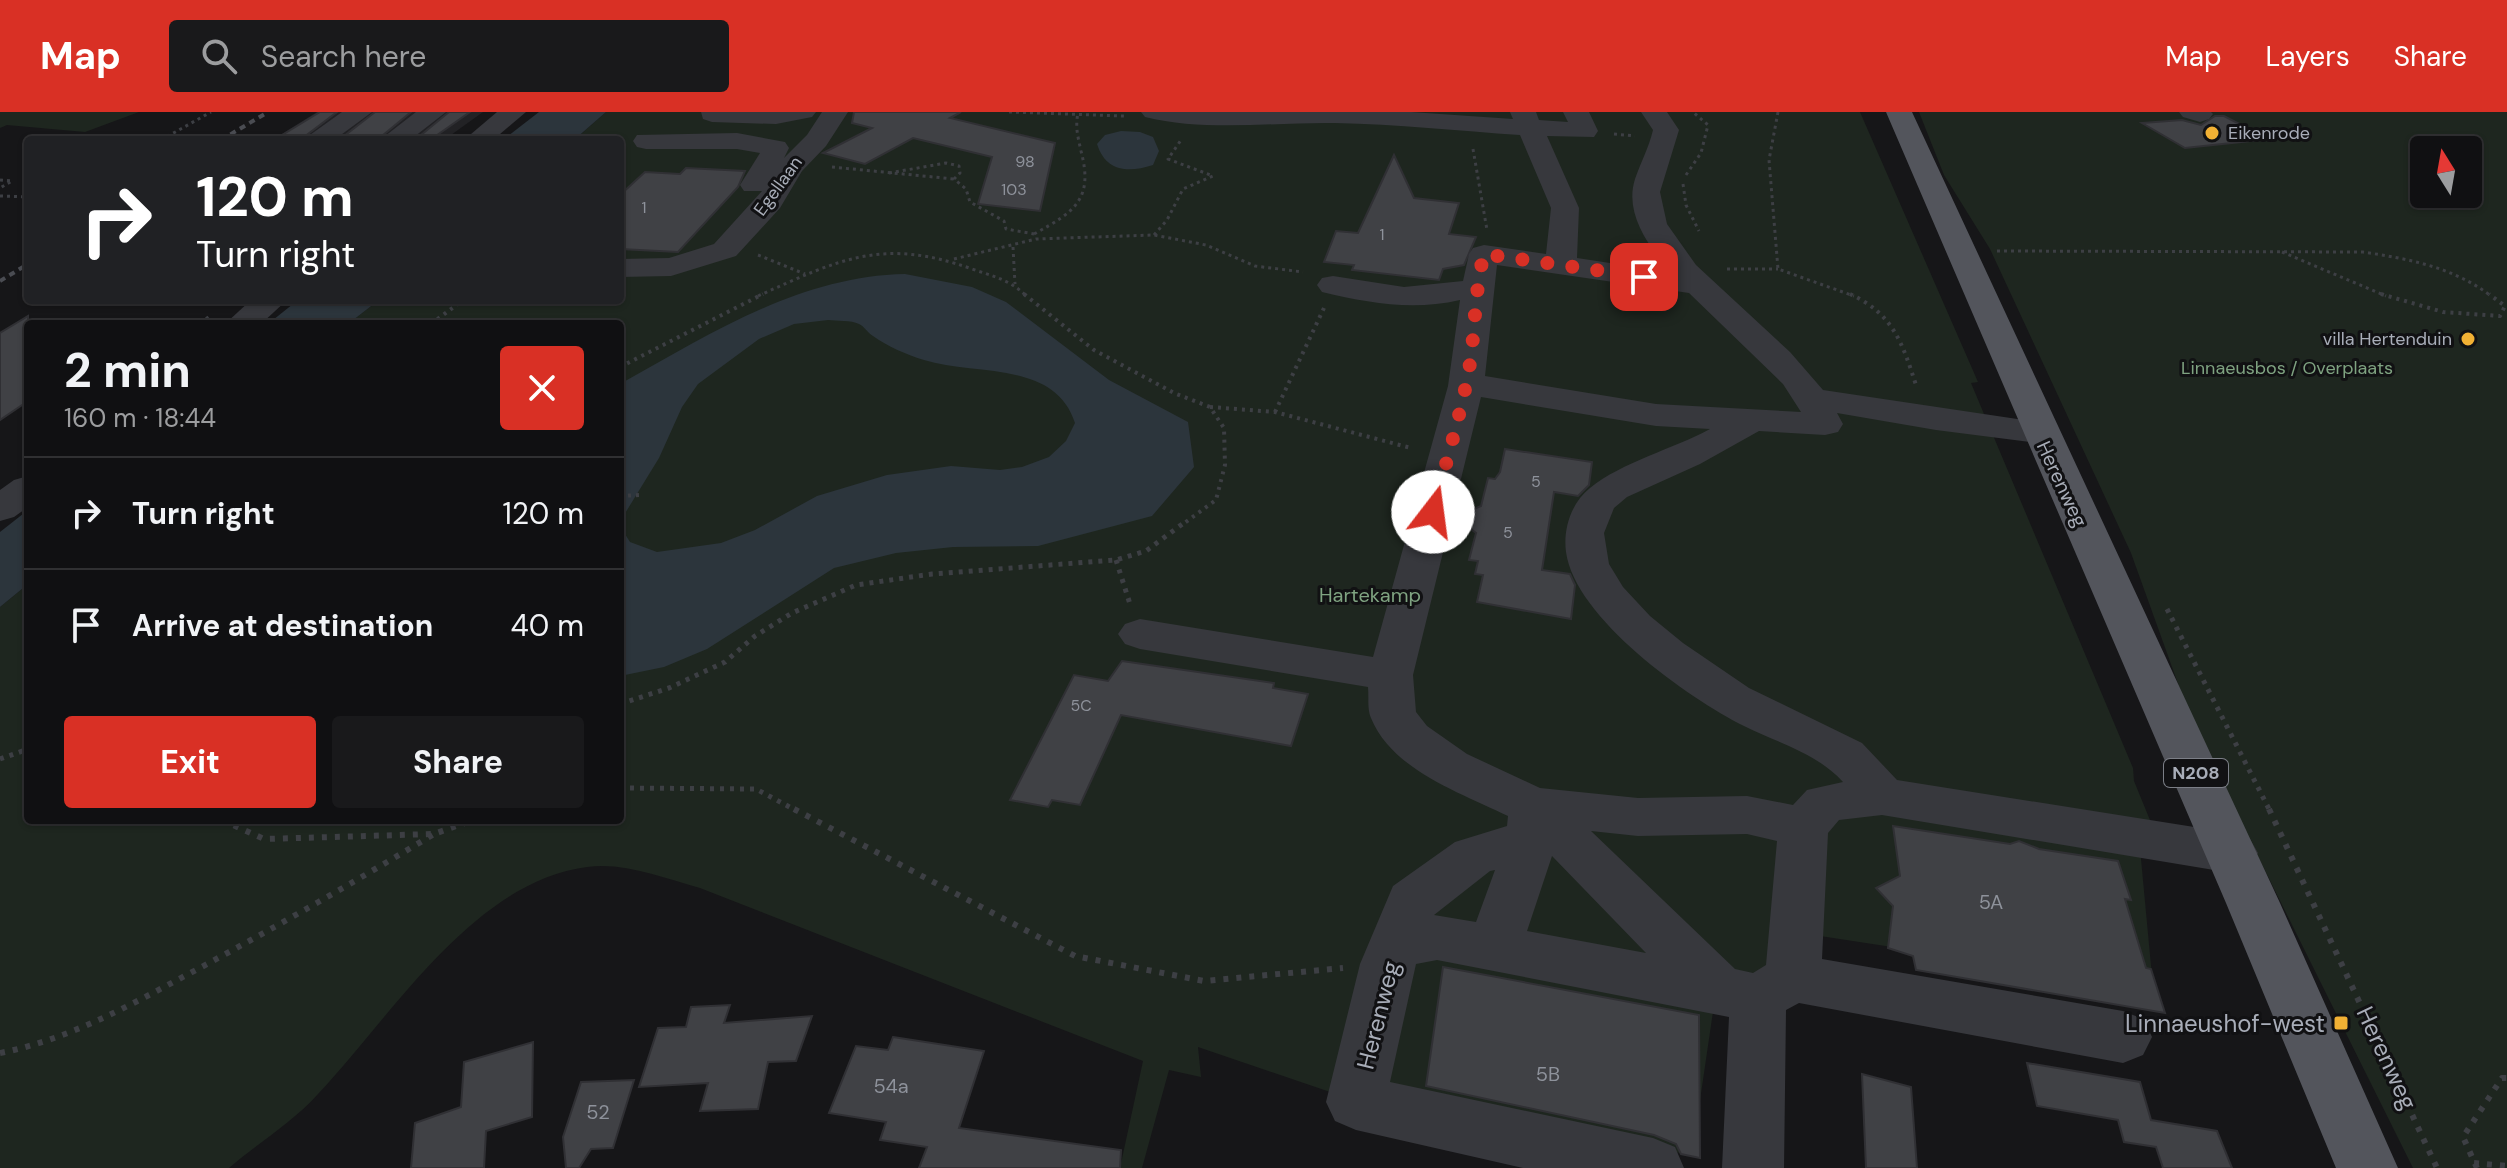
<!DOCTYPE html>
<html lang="en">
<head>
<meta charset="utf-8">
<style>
	body { margin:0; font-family:"DM Sans",sans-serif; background:#19191b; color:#f1f3f6; height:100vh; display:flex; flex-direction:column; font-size:30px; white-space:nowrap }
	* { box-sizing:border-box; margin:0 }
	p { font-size:26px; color:#9c9d9f }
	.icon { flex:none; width:44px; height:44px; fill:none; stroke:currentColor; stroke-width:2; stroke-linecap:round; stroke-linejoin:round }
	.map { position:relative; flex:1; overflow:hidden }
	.sheet { position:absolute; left:24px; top:208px; width:600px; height:504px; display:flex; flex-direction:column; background:#101012; border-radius:8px; box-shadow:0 2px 6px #0004,0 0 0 2px #303032 }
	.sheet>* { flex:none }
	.top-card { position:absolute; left:24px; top:24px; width:600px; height:168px; border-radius:8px; box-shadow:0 2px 6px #0004,0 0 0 2px #303032; background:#202124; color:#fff; overflow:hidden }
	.needle { width:52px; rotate:349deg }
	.controls { position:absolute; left:2410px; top:24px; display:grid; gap:16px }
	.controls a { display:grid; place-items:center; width:72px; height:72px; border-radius:8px; background:#101012; box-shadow:0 2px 6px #0004,0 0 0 2px #303032; font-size:40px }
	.pin { position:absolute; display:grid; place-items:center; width:68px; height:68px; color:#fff; margin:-34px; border-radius:16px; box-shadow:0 4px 12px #0006 }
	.me { position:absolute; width:88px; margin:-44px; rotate:15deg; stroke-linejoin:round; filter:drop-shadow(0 0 6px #0008) }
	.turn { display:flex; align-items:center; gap:28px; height:168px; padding:0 40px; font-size:36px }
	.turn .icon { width:104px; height:104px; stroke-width:2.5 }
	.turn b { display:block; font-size:56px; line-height:68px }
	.round { display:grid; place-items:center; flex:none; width:84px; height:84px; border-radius:8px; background:#19191b }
	.summary { display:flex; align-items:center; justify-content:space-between; height:136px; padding:0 40px }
	h1 { font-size:48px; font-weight:700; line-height:60px }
	.action { display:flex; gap:16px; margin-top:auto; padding:16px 40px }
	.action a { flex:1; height:92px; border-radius:8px; background:#d93025; color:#fff; font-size:32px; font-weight:700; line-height:92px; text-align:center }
	.action a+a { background:#19191b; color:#f1f3f6 }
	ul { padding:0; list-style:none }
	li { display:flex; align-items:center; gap:24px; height:112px; padding:0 40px; border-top:2px solid #303032 }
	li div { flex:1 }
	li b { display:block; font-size:30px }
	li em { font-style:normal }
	header { display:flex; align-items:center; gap:48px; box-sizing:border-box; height:112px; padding:0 40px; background:#d93025; color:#fff }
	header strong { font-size:38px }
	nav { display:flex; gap:44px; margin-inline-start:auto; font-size:28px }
	.search { width:560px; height:72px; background:#19191b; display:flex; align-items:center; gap:20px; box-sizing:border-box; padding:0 28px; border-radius:8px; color:#9c9d9f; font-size:30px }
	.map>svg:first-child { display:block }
	.built { fill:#222225 }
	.green { fill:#1e261f; fill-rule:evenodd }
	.water { fill:#2c353c; fill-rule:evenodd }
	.building { fill:#404145; stroke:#303034; stroke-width:2 }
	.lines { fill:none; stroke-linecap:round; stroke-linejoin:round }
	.path-far3 { stroke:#3d3f44; stroke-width:3; stroke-dasharray:3 4; stroke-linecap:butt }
	.path-far2 { stroke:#3d3f44; stroke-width:4; stroke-dasharray:3 5; stroke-linecap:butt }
	.path-far1 { stroke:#3d3f44; stroke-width:5; stroke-dasharray:4 6; stroke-linecap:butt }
	.path { stroke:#3d3f44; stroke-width:6; stroke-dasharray:5 8; stroke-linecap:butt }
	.minor { fill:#37383d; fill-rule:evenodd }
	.major { fill:#53555c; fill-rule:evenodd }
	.rail { stroke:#4a4c52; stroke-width:4; stroke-dasharray:6 5; stroke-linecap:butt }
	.route { stroke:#d93025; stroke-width:14; stroke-dasharray:0 25.2 }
	.poi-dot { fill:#f2b134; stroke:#111113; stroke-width:3 }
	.labels { text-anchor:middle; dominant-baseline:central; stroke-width:6; stroke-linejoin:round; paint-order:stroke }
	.number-label { font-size:16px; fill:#8e929b }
	.far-poi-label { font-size:18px; fill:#a8adb8; stroke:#111113; text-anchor:start }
	.far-street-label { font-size:18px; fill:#a8adb8; stroke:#111113 }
	.far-park-label { font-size:18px; fill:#7fa381; stroke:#111113 }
	.shield { fill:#111113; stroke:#7b7e86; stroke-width:2 }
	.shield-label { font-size:18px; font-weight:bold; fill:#a8adb8 }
	.street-label { font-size:20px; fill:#a8adb8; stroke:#111113 }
	.park-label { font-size:20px; fill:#7fa381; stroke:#111113 }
	.near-number-label { font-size:20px; fill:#8e929b }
	.near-street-label { font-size:24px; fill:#a8adb8; stroke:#111113 }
	.near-poi-label { font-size:24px; fill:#a8adb8; stroke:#111113; text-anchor:end }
</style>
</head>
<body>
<header>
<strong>Map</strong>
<div class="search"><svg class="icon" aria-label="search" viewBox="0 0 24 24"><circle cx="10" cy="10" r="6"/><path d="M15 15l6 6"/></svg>Search here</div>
<nav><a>Map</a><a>Layers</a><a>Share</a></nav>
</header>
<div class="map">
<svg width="2507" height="1056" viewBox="0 0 2507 1056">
	<rect width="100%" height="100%" fill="#161618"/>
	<polygon class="built" points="317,0 483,0 444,28 272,28"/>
	<g class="green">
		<polygon points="0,0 139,0 85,20 7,13 0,16"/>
		<path d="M606,0h1254l118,270 -7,1 162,385 1,13 18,44 -14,2 15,160 -372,-57 -8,44h-36l-16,-17 -29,198 -356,-61 -138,-47 3,30 -32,-7 -27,98h-22l23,-107 -443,-173c-37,-10 -75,-26 -113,-21 -113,14 -197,151 -269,227 -26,29 -60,49 -89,74h-229v-561l28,-23v236h592v-496h-272l31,-24h241v-160h-46z"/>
		<path d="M1919,0h588v1056h-94l-219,-440 -63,-175 -141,-304 -46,-74zM2424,38h44v44h-44z"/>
	</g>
	<g class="water">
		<polygon points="539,0 606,0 574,28 503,28"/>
		<path d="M1121,19l19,1 13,5 6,14 -6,14c-25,8 -47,7 -56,-21l8,-9z"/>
		<path d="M905,162l67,13 34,15 103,78 79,42 6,45 -42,49 -114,30 -85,1 -57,6 -62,15 -127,81 -43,18 -44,9v-292c90,-50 180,-108 285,-110zM828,208c9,1 23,0 31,4 5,2 9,9 14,12 14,10 34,19 51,24 50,16 131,0 151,63l-9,18 -17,16 -27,10 -22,3 -49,-4 -64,9 -70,21 -62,34 -34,13 -64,9 -27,-10 -7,-11 1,-16 35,-57 23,-51 16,-23 61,-45 35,-15z"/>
		<polygon points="298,188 379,188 348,212 268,212"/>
		<polygon points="28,398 28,472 0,495 0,420"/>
	</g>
	<g class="building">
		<polygon points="320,0 337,0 300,28 274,28"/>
		<polygon points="375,0 411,0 377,28 339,28"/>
		<polygon points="449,0 470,0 430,28 415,28"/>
		<polygon points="854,0 961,0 950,6 1055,31 1040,99 978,92 992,45 913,26 865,52 823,41 872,16 852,11"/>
		<polygon points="2215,4 2224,4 2269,27 2185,36 2142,11 2182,8 2201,13"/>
		<polygon points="1394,43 1414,86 1459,91 1449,122 1476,125 1464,153 1443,157 1439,168 1352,158 1354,153 1324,150 1336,119 1358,121"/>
		<polygon points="686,56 745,59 738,75 678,140 620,137 620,83 645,60 680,62"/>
		<polygon points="28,204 28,289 0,308 0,221"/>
		<polygon points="1505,337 1592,350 1589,373 1578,384 1554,380 1542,458 1570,462 1575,473 1571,507 1477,490 1483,463 1475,462 1478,449 1469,448 1476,421 1455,405 1481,394 1488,366 1495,367 1500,360"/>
		<polygon points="1122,549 1274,571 1273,576 1308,582 1291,634 1121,603 1080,693 1052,688 1048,695 1010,688 1074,563 1108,569"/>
		<polygon points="1893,714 2010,732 2019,729 2039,737 2118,749 2131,788 2125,787 2146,856 2151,857 2165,901 1916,858 1913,844 1888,836 1893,794 1876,776 1900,764"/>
		<polygon points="1443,855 1699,903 1700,1046 1681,1042 1676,1032 1654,1023 1426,974"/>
		<polygon points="730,893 724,911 812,904 796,949 768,950 758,997 700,999 708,971 639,975 658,916 686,915 691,895"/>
		<polygon points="893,925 984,939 959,1016 1121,1038 1120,1056 919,1056 927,1035 880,1028 886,1010 829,1001 856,934 888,938"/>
		<polygon points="533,930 532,1005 486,1019 484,1056 411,1056 415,1011 461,995 464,950"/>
		<polygon points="2027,951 2140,970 2151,1008 2217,1019 2232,1056 2163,1056 2156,1035 2124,1030 2118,1008 2037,994"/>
		<polygon points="1862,962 1911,975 1917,1056 1866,1056"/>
		<polygon points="634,968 613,1036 591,1037 579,1056 566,1056 563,1025 581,970"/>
	</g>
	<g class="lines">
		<g class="path-far3">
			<polyline points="1009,0 1124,4"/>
			<polyline points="1778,0 1769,48 1778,157 1854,184"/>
			<polyline points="1614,22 1635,24"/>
			<polyline points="161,28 211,0"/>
			<polyline points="1473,37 1487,118"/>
			<polyline points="832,55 954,67"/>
			<polyline points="889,61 946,51 959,54 960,61 954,67 966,77 970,90 1004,109 1006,117 1034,122"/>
			<polyline points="1686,63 1701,41 1708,13 1693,0"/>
			<polyline points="0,68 12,69 0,76"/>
			<polyline points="1683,72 1686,93 1699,119"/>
			<polyline points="0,84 28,85"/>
			<path d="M1034,122c40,-22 60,-34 47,-83 -3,-14 -6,-24 -3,-38"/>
			<polyline points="1154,123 1167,108 1183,77 1213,64 1168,47 1181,28"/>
			<polyline points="1013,135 1015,172"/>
			<path d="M1997,139l366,1c46,7 90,15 128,44"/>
			<polyline points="2282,140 2386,184"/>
			<polyline points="758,143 805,162"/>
			<polyline points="954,147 1036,127 1154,123 1206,133 1255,154 1303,160"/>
			<polyline points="1727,157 1778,157"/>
			<path d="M758,184c82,-37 125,-59 214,-27 20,7 39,11 54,27"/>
		</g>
		<g class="path-far2">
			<polyline points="1024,182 1094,238 1174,281 1210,295 1224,316 1225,353 1216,388 1183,412"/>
			<path d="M1850,182c43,20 52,48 66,91"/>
			<polyline points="2381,182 2443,200 2500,204 2505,194 2489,182"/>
			<polyline points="200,212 209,205"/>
			<polyline points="431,212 463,188"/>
			<polyline points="620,255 763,182"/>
			<polyline points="1210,295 1275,300 1411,336"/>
			<polyline points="1275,300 1324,196"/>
			<polyline points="620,384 639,383"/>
		</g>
		<g class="path-far1">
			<polyline points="1116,448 1130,492"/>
			<polyline points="2167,497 2270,699"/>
			<polyline points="620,592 669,576 725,550 755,524 792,501 856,473 932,462 1116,448 1146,439 1185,410"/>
			<polyline points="0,647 28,637"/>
			<polyline points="620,676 756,677 797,699"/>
		</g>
		<g class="path">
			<polyline points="794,697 1075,844 1204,869 1343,856"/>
			<polyline points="2269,697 2437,1056"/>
			<polyline points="222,708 264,727 434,722 473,708"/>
			<path d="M0,941c71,-14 132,-49 196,-83 80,-43 160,-89 238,-136"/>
			<polyline points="2474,1051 2507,1054"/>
			<polyline points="2477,1056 2463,1025 2502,966 2507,966"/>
		</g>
		<g class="minor">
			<polygon points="342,0 372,0 334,28 303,28"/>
			<polygon points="416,0 446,0 410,28 380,28"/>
			<polygon points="497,0 526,0 493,28 464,28"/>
			<polygon points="701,0 816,0 812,5 776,12 712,10 703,7"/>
			<polygon points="822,0 848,0 826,34 802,59 780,96 736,144 671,164 620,165 620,147 669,146 714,132 762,79 744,79 740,73 760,41 737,37 646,37 637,35 633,29 637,23 737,21 785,30 789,36 784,46 807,23"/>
			<path d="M1141,0h270l102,7 -3,-7h26l3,8 29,2 -5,-10h26l9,19 -4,6 -47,-1 32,72 -2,50 92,14c-20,-27 -45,-58 -34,-93 6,-17 14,-32 18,-49l-12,-18h26l12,18 -19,62 7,32 29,41 94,87 33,38 228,34 5,8 -5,8 -13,3 -102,-13 -99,-17 6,11 -5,8 -13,3 -66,-4 -59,33 -73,33 -13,11 -10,25 5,31 14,23 27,29 33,27 66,45 113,55 35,37 335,53 18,6 8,14 -8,14 -18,6 -350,-58 -43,5 -11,13 -6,126 301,52 20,8 9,18 -9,18 -20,8 -324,-60 -13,7 -2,158h-62l7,-151 -292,-57 -21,4 -26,118 263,56 22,9 9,21h-161l-167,-38 -21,-9 -9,-19 34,-138 33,-78 62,-44 52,-16 1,-10c-47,-23 -116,-46 -137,-98 -4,-9 -2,-21 -3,-31l-228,-38 -15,-5 -7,-10 7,-10 15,-5 233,38 75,-271 12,-86c-48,11 -91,3 -138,-8l-5,-7 5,-7 11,-2 71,11 59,-6 6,-27 4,-6 11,-3 62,9 5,-46 -31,-73c-61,-4 -123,-11 -185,-12 -61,-1 -130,9 -190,-6zM1497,153l192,28 94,91 18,28 -145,-8 -171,-28zM1481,285l175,29 54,3c-37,20 -88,33 -120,59 -19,15 -27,41 -24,64 9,66 122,146 178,174 34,17 73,27 99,56l-36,8 -14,15 -46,-9 -109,2 -98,-10 -73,-34 -40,-28 -11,-14 -3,-37zM1591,719l47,5 109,-2 30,7 -11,124 -13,8 -18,-4zM1552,744l94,97 -119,-22zM1495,758l-19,52 -42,-7 56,-44z"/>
			<polygon points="2179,0 2211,0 2213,2 2209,7 2200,10 2183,5"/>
			<polygon points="251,188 287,188 261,212 225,212"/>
			<polygon points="28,364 28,395 14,405 0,409 0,378 14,368"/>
		</g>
		<polygon class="major" points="1886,0 1912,0 2280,791 2398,1056 2336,1056 2226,791"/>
		<g class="rail">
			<polyline points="221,28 268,0"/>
			<polyline points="0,169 28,152"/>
		</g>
	</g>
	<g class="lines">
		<path class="route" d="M1433,400c11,-42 24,-85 33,-127 10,-44 7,-88 18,-131l160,23"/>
	</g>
	<g class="poi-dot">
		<circle cx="2212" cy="21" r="8"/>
		<circle cx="2468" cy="227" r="8"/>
		<rect x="2333" y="903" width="16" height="16" rx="4"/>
	</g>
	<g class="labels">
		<g class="number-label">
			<text x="1025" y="49">98</text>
			<text x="1014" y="77">103</text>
			<text x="644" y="95">1</text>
			<text x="1382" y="122">1</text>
			<text x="1536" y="369">5</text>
			<text x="1508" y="420">5</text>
			<text x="1081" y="593">5C</text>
		</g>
		<g class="far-poi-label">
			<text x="2228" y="21">Eikenrode</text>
			<text x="2452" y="227" text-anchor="end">villa Hertenduin</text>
		</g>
		<g class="far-street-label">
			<text transform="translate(778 74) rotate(-54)">Egellaan</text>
		</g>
		<g class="far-park-label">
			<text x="2287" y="256">Linnaeusbos / Overplaats</text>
		</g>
		<rect class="shield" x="2164" y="647" width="64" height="28" rx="6"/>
		<g class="shield-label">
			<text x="2196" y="661">N208</text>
		</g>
		<g class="street-label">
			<text transform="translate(2062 372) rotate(65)">Herenweg</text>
		</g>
		<g class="park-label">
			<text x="1370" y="483">Hartekamp</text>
		</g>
		<g class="near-number-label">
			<text x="1991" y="790">5A</text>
			<text x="1548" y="962">5B</text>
			<text x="891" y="974">54a</text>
			<text x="598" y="1000">52</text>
		</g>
		<g class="near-street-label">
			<text transform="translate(1378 903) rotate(-76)">Herenweg</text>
			<text transform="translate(2387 946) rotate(65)">Herenweg</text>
		</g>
		<g class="near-poi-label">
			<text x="2325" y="911">Linnaeushof-west</text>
		</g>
	</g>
</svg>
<div class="controls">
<a><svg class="needle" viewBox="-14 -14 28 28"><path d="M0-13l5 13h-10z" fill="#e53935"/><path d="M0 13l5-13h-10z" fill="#9c9d9f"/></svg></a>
</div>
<div class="pin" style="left:1644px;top:165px;background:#d93025"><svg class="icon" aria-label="arrive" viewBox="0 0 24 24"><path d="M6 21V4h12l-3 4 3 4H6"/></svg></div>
<svg class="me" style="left:1433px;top:400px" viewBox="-20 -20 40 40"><circle r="19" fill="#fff"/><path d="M0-13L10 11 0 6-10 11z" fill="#d93025"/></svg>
<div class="top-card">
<div class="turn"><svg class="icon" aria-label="right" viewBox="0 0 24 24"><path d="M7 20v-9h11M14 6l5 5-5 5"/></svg><div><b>120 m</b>Turn right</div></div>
</div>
<section class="sheet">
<div class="summary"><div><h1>2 min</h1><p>160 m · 18:44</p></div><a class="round" style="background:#d93025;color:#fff"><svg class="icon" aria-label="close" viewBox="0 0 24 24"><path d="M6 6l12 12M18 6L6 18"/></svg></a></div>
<ul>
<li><svg class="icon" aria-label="right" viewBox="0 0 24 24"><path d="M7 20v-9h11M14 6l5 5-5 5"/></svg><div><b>Turn right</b></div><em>120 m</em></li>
<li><svg class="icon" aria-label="arrive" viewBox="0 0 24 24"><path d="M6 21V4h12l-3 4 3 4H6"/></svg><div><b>Arrive at destination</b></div><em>40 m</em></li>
</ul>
<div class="action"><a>Exit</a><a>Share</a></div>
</section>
</div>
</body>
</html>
